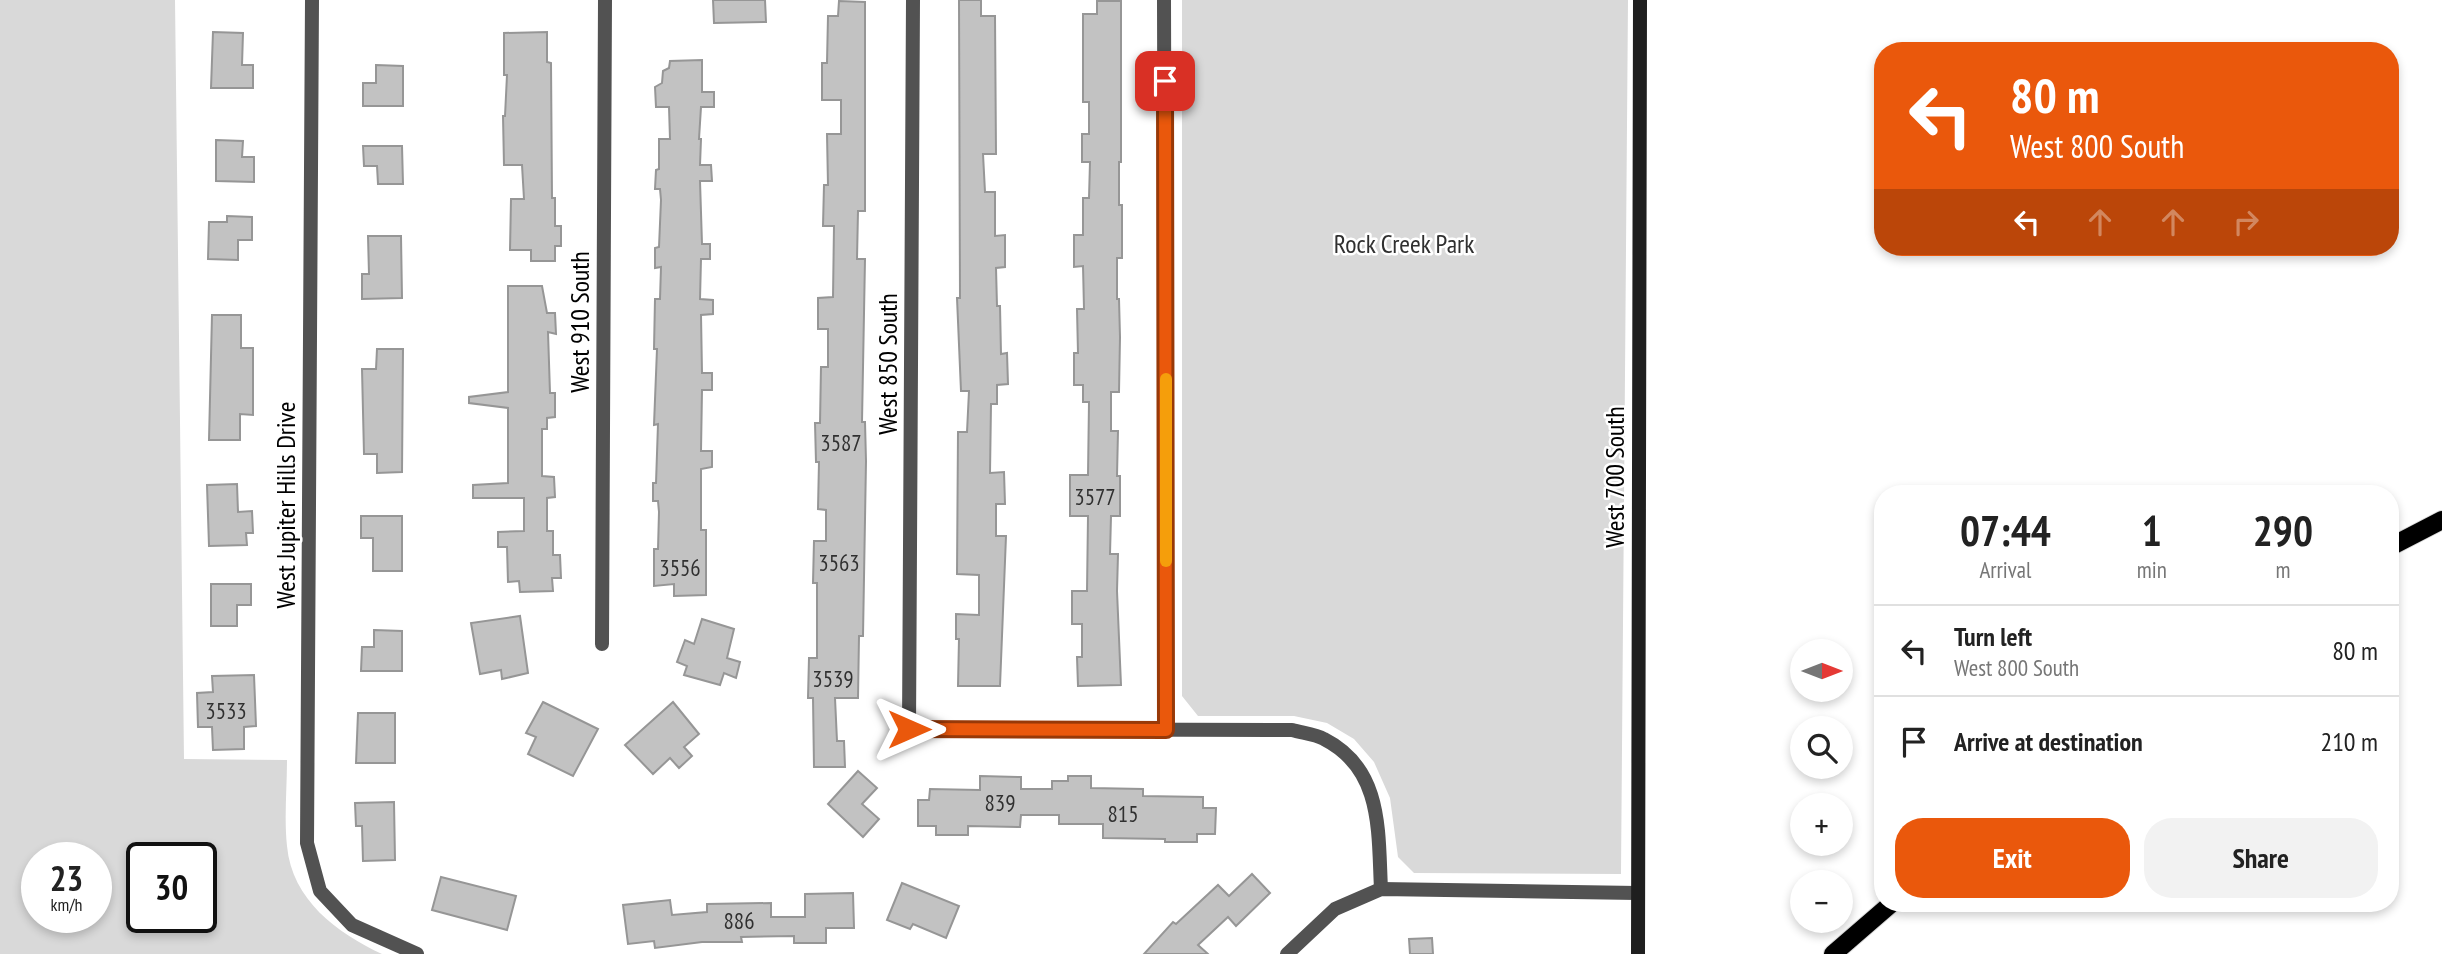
<!DOCTYPE html>
<html lang="en">
<head>
<meta charset="utf-8">
<style>
	body { margin:0; font-family:"PT Sans Narrow",sans-serif; background:#f2f2f2; color:#222; height:100vh; display:flex; flex-direction:column; font-size:26px; white-space:nowrap }
	* { box-sizing:border-box; margin:0 }
	p { font-size:23px; color:#767676 }
	.icon { flex:none; width:38px; height:38px; fill:none; stroke:currentColor; stroke-width:2; stroke-linecap:round; stroke-linejoin:round }
	.map { position:relative; flex:1; overflow:hidden }
	.drawer { position:absolute; left:1874px; top:485px; width:525px; height:427px; display:flex; flex-direction:column; background:#fff; border-radius:28px; box-shadow:0 4px 10px #0003 }
	.drawer>* { flex:none }
	.top-card { position:absolute; left:1874px; top:42px; width:525px; height:214px; border-radius:28px; box-shadow:0 4px 10px #0003; background:#ea580c; color:#fff; overflow:hidden }
	.needle { width:46px; rotate:90deg }
	.tools { position:absolute; left:1790px; top:639px; display:grid; gap:14px }
	.tools a { display:grid; place-items:center; width:63px; height:63px; border-radius:50%; background:#fff; box-shadow:0 4px 10px #0003; font-size:35px }
	.speed { position:absolute; left:21px; top:842px; display:flex; gap:14px; font-size:35px; font-weight:700; text-align:center }
	.speed>* { display:grid; place-content:center; width:91px; height:91px; border-radius:50%; background:#fff; box-shadow:0 4px 10px #0003; line-height:1 }
	.speed small { font-size:18px; font-weight:400 }
	.speed .limit { border:4px solid #111; border-radius:10px; background:#fff; color:#111 }
	.pin { position:absolute; display:grid; place-items:center; width:60px; height:60px; color:#fff; margin:-30px; border-radius:14px; box-shadow:0 4px 10px #0006 }
	.me { position:absolute; width:77px; margin:-38px; rotate:90deg; stroke-linejoin:round; filter:drop-shadow(0 0 5px #0008) }
	.turn { display:flex; align-items:center; gap:24px; height:147px; padding:0 21px; font-size:32px }
	.turn .icon { width:91px; height:91px; stroke-width:2.5 }
	.turn b { display:block; font-size:49px; line-height:60px }
	.lanes { display:flex; align-items:center; height:66px; padding:0 21px; background:#0003; justify-content:center; gap:35px; direction:ltr }
	.lanes .off { opacity:.35 }
	.eta { display:flex; justify-content:space-evenly; align-items:center; height:119px; text-align:center }
	.eta b { font-size:42px; font-weight:700; line-height:49px }
	.button { display:flex; gap:14px; margin-top:auto; padding:14px 21px }
	.button a { flex:1; height:80px; border-radius:28px; background:#ea580c; color:#fff; font-size:28px; font-weight:700; line-height:80px; text-align:center }
	.button a+a { background:#f2f2f2; color:#222 }
	ul { padding:0; list-style:none }
	li { display:flex; align-items:center; gap:21px; height:91px; padding:0 21px; border-top:2px solid #e0e0e0 }
	li div { flex:1 }
	li b { display:block; font-size:26px }
	li em { font-style:normal }
	.map>svg:first-child { display:block }
	.green { fill:#d9d9d9; fill-rule:evenodd }
	.building { fill:#c2c2c2; stroke:#969696; stroke-width:2 }
	.lines { fill:none; stroke-linecap:round; stroke-linejoin:round }
	.primary-casing { stroke:#dbdbdb; stroke-width:20 }
	.street { stroke:#525252; stroke-width:14 }
	.secondary { stroke:#1f1f1f; stroke-width:14 }
	.primary { stroke:#000; stroke-width:18 }
	.route-casing { stroke:#983908; stroke-width:18 }
	.route { stroke:#ea580c; stroke-width:12 }
	.slow { stroke:#f59e0b; stroke-width:12 }
	.labels { text-anchor:middle; dominant-baseline:central; stroke-width:5; stroke-linejoin:round; paint-order:stroke }
	.number-label { font-size:23px; fill:#303030 }
	.park-label { font-size:26px; fill:#303030; stroke:#fff }
	.street-label { font-size:26px; fill:#000; stroke:#fff }
</style>
</head>
<body>
<div class="map">
<svg width="2442" height="954" viewBox="0 0 2442 954">
	<rect width="100%" height="100%" fill="#fff"/>
	<g class="green">
		<path d="M0,0h175l9,759 103,1c0,28 -3,58 0,86 5,54 50,87 95,108h-382zM37,858h59v59h-59zM142,858h59v59h-59z"/>
		<polygon points="1182,0 1628,0 1621,874 1414,873 1398,857 1390,798 1374,762 1354,739 1327,723 1294,716 1198,716 1182,696"/>
	</g>
	<g class="building">
		<polygon points="713,0 765,0 766,22 714,23"/>
		<polygon points="959,0 981,0 981,16 995,16 996,154 983,154 985,192 995,192 995,236 1005,235 1005,267 996,268 997,306 1000,306 1001,354 1007,353 1008,384 997,385 997,404 991,404 990,473 1004,472 1005,504 996,504 996,536 1006,536 1000,686 958,686 959,639 956,639 956,614 979,615 979,575 957,574 958,432 967,432 969,391 961,391 957,298 960,298"/>
		<polygon points="839,1 865,2 865,211 858,211 857,259 865,259 862,422 865,422 866,461 863,636 859,636 858,698 835,698 837,741 844,741 845,767 814,767 813,698 808,698 809,658 817,658 817,583 813,583 814,541 826,541 826,510 818,509 819,462 816,462 815,423 820,423 821,367 828,367 828,329 818,329 818,298 833,297 834,226 823,226 824,185 828,185 827,134 841,134 841,100 822,100 822,63 827,63 828,16 838,16"/>
		<polygon points="1097,1 1121,1 1121,162 1119,162 1119,205 1122,205 1122,258 1117,258 1117,299 1119,299 1120,337 1119,392 1111,392 1111,431 1118,431 1117,476 1120,476 1120,516 1111,516 1110,554 1118,554 1117,591 1121,685 1078,686 1077,657 1082,657 1082,624 1072,624 1072,591 1087,591 1088,516 1070,516 1070,475 1088,475 1089,402 1083,402 1083,385 1074,385 1074,353 1078,353 1077,309 1084,309 1083,266 1074,267 1074,235 1083,235 1083,198 1089,198 1090,162 1082,162 1082,134 1089,134 1089,102 1083,102 1083,14 1097,14"/>
		<polygon points="213,32 243,33 242,65 253,65 253,88 211,88"/>
		<polygon points="547,32 547,62 551,63 552,198 555,198 555,226 561,226 561,246 555,246 555,261 531,261 531,250 510,250 511,199 524,199 522,165 504,165 503,116 505,116 507,75 504,75 504,33"/>
		<polygon points="702,60 702,92 714,92 714,107 701,107 699,139 701,139 700,165 711,165 712,181 700,181 702,244 710,244 710,259 701,259 700,299 713,300 713,314 701,315 702,373 712,373 712,390 702,390 701,451 712,451 712,467 701,469 701,530 706,530 706,595 674,596 674,584 654,586 654,549 658,549 659,512 658,501 653,501 653,483 656,483 658,424 654,425 657,349 654,349 655,299 660,299 661,267 655,268 655,248 659,247 661,200 660,189 655,189 656,170 659,169 659,139 670,139 669,107 656,107 655,87 662,83 663,71 669,68 670,61"/>
		<polygon points="376,65 403,66 403,106 363,106 363,83 376,83"/>
		<polygon points="216,140 243,141 242,157 254,157 254,182 216,181"/>
		<polygon points="363,146 402,146 403,184 378,184 377,166 364,166"/>
		<polygon points="227,216 252,217 252,240 238,240 238,260 208,259 209,222 227,222"/>
		<polygon points="368,236 401,236 402,298 362,299 362,274 369,274"/>
		<polygon points="508,286 542,286 547,313 555,313 556,334 548,332 550,393 555,393 555,417 547,418 547,429 542,429 542,476 554,477 555,497 547,498 547,531 553,531 553,555 560,555 561,578 552,578 553,591 520,592 519,581 508,582 507,547 498,547 498,532 524,531 524,498 473,498 473,485 508,483 508,408 469,403 469,397 508,392"/>
		<polygon points="212,315 241,315 241,348 253,348 253,415 240,414 240,440 209,440"/>
		<polygon points="377,349 403,349 402,472 377,473 377,454 364,454 362,369 376,369"/>
		<polygon points="237,484 238,512 252,511 253,533 246,533 247,545 209,546 207,485"/>
		<polygon points="361,516 402,516 402,571 373,571 373,538 361,538"/>
		<polygon points="211,584 251,584 251,605 237,605 237,626 211,626"/>
		<polygon points="520,616 528,673 502,679 501,670 480,674 471,623"/>
		<polygon points="702,619 734,629 727,658 740,662 736,678 724,673 720,685 684,675 687,666 677,662 685,640 694,644"/>
		<polygon points="374,630 402,631 402,671 361,671 362,647 374,647"/>
		<polygon points="254,675 256,726 244,727 244,749 213,750 212,727 198,727 197,693 213,692 212,676"/>
		<polygon points="543,702 598,729 573,776 528,754 536,737 526,733"/>
		<polygon points="673,702 699,734 684,747 692,756 679,768 670,758 653,774 625,745"/>
		<polygon points="358,713 395,713 395,763 356,763"/>
		<polygon points="858,771 877,788 862,804 879,819 863,837 828,804"/>
		<polygon points="980,776 1021,777 1021,789 1052,789 1052,781 1068,781 1068,776 1091,776 1091,788 1143,789 1143,796 1203,797 1203,808 1216,808 1215,834 1197,834 1197,842 1165,842 1165,839 1103,838 1103,824 1059,824 1059,815 1021,815 1020,827 968,826 968,835 936,835 936,826 918,826 918,800 929,800 930,789 980,790"/>
		<polygon points="394,802 395,860 363,861 362,826 356,826 355,803"/>
		<polygon points="1252,874 1270,893 1236,926 1228,917 1198,945 1208,954 1144,954 1173,922 1176,924 1218,885 1229,896"/>
		<polygon points="441,877 516,896 507,930 432,910"/>
		<polygon points="902,883 959,906 946,938 913,924 910,929 887,920"/>
		<polygon points="853,893 854,928 826,928 826,943 794,943 794,936 741,937 742,942 702,942 655,948 654,941 628,944 623,905 670,900 672,915 707,912 707,904 771,903 771,917 805,917 805,894"/>
		<polygon points="1432,938 1433,954 1410,954 1409,939"/>
	</g>
	<g class="lines">
		<g class="primary-casing">
			<g id="primary">
				<polyline points="2390,547 2442,520"/>
				<polyline points="1833,954 1892,903"/>
			</g>
		</g>
		<g class="street">
			<polyline points="312,0 307,843 320,891 352,925 417,954"/>
			<path d="M913,0l-4,729 383,1c10,3 23,4 32,9 59,30 54,92 57,150"/>
			<polyline points="1164,0 1166,730"/>
			<polyline points="602,644 605,0"/>
			<polyline points="1287,954 1335,909 1381,889 1637,893"/>
		</g>
		<polyline class="secondary" points="1638,954 1640,0"/>
		<use href="#primary" class="primary"/>
	</g>
	<g class="lines">
		<g class="route-casing">
			<polyline id="route" points="909,729 1166,730 1165,81"/>
		</g>
		<use href="#route" class="route"/>
		<polyline class="slow" points="1166,379 1166,561"/>
	</g>
	<g class="labels">
		<g class="number-label">
			<text x="841" y="442">3587</text>
			<text x="1095" y="496">3577</text>
			<text x="839" y="562">3563</text>
			<text x="680" y="567">3556</text>
			<text x="833" y="678">3539</text>
			<text x="226" y="710">3533</text>
			<text x="1000" y="802">839</text>
			<text x="1123" y="813">815</text>
			<text x="739" y="920">886</text>
		</g>
		<g class="park-label">
			<text x="1404" y="243">Rock Creek Park</text>
		</g>
		<g class="street-label">
			<text transform="translate(579 322) rotate(-90)">West 910 South</text>
			<text transform="translate(887 364) rotate(-90)">West 850 South</text>
			<text transform="translate(1614 477) rotate(-90)">West 700 South</text>
			<text transform="translate(285 505) rotate(-90)">West Jupiter Hills Drive</text>
		</g>
	</g>
</svg>
<div class="tools">
<a><svg class="needle" viewBox="-14 -14 28 28"><path d="M0-13l5 13h-10z" fill="#e53935"/><path d="M0 13l5-13h-10z" fill="#767676"/></svg></a>
<a><svg class="icon" aria-label="search" viewBox="0 0 24 24"><circle cx="10" cy="10" r="6"/><path d="M15 15l6 6"/></svg></a>
<a>+</a>
<a>−</a>
</div>
<div class="speed"><div>23<small>km/h</small></div><div class="limit">30</div></div>
<div class="pin" style="left:1165px;top:81px;background:#d93025"><svg class="icon" aria-label="arrive" viewBox="0 0 24 24"><path d="M6 21V4h12l-3 4 3 4H6"/></svg></div>
<svg class="me" style="left:909px;top:729px" viewBox="-20 -20 40 40"><path d="M0-17L14 15 0 8-14 15z" fill="#ea580c" stroke="#fff" stroke-width="4"/></svg>
<div class="top-card">
<div class="turn"><svg class="icon" aria-label="left" viewBox="0 0 24 24"><path d="M17 20v-9H6M10 6l-5 5 5 5"/></svg><div><b>80 m</b>West 800 South</div></div>
<div class="lanes"><svg class="icon" aria-label="left" viewBox="0 0 24 24"><path d="M17 20v-9H6M10 6l-5 5 5 5"/></svg><svg class="icon off" aria-label="ahead" viewBox="0 0 24 24"><path d="M12 20V5M6 11l6-6 6 6"/></svg><svg class="icon off" aria-label="ahead" viewBox="0 0 24 24"><path d="M12 20V5M6 11l6-6 6 6"/></svg><svg class="icon off" aria-label="right" viewBox="0 0 24 24"><path d="M7 20v-9h11M14 6l5 5-5 5"/></svg></div>
</div>
<section class="drawer">
<div class="eta">
<div><b>07:44</b><p>Arrival</p></div>
<div><b>1</b><p>min</p></div>
<div><b>290</b><p>m</p></div>
</div>
<ul>
<li><svg class="icon" aria-label="left" viewBox="0 0 24 24"><path d="M17 20v-9H6M10 6l-5 5 5 5"/></svg><div><b>Turn left</b><p>West 800 South</p></div><em>80 m</em></li>
<li><svg class="icon" aria-label="arrive" viewBox="0 0 24 24"><path d="M6 21V4h12l-3 4 3 4H6"/></svg><div><b>Arrive at destination</b></div><em>210 m</em></li>
</ul>
<div class="button"><a>Exit</a><a>Share</a></div>
</section>
</div>
</body>
</html>
